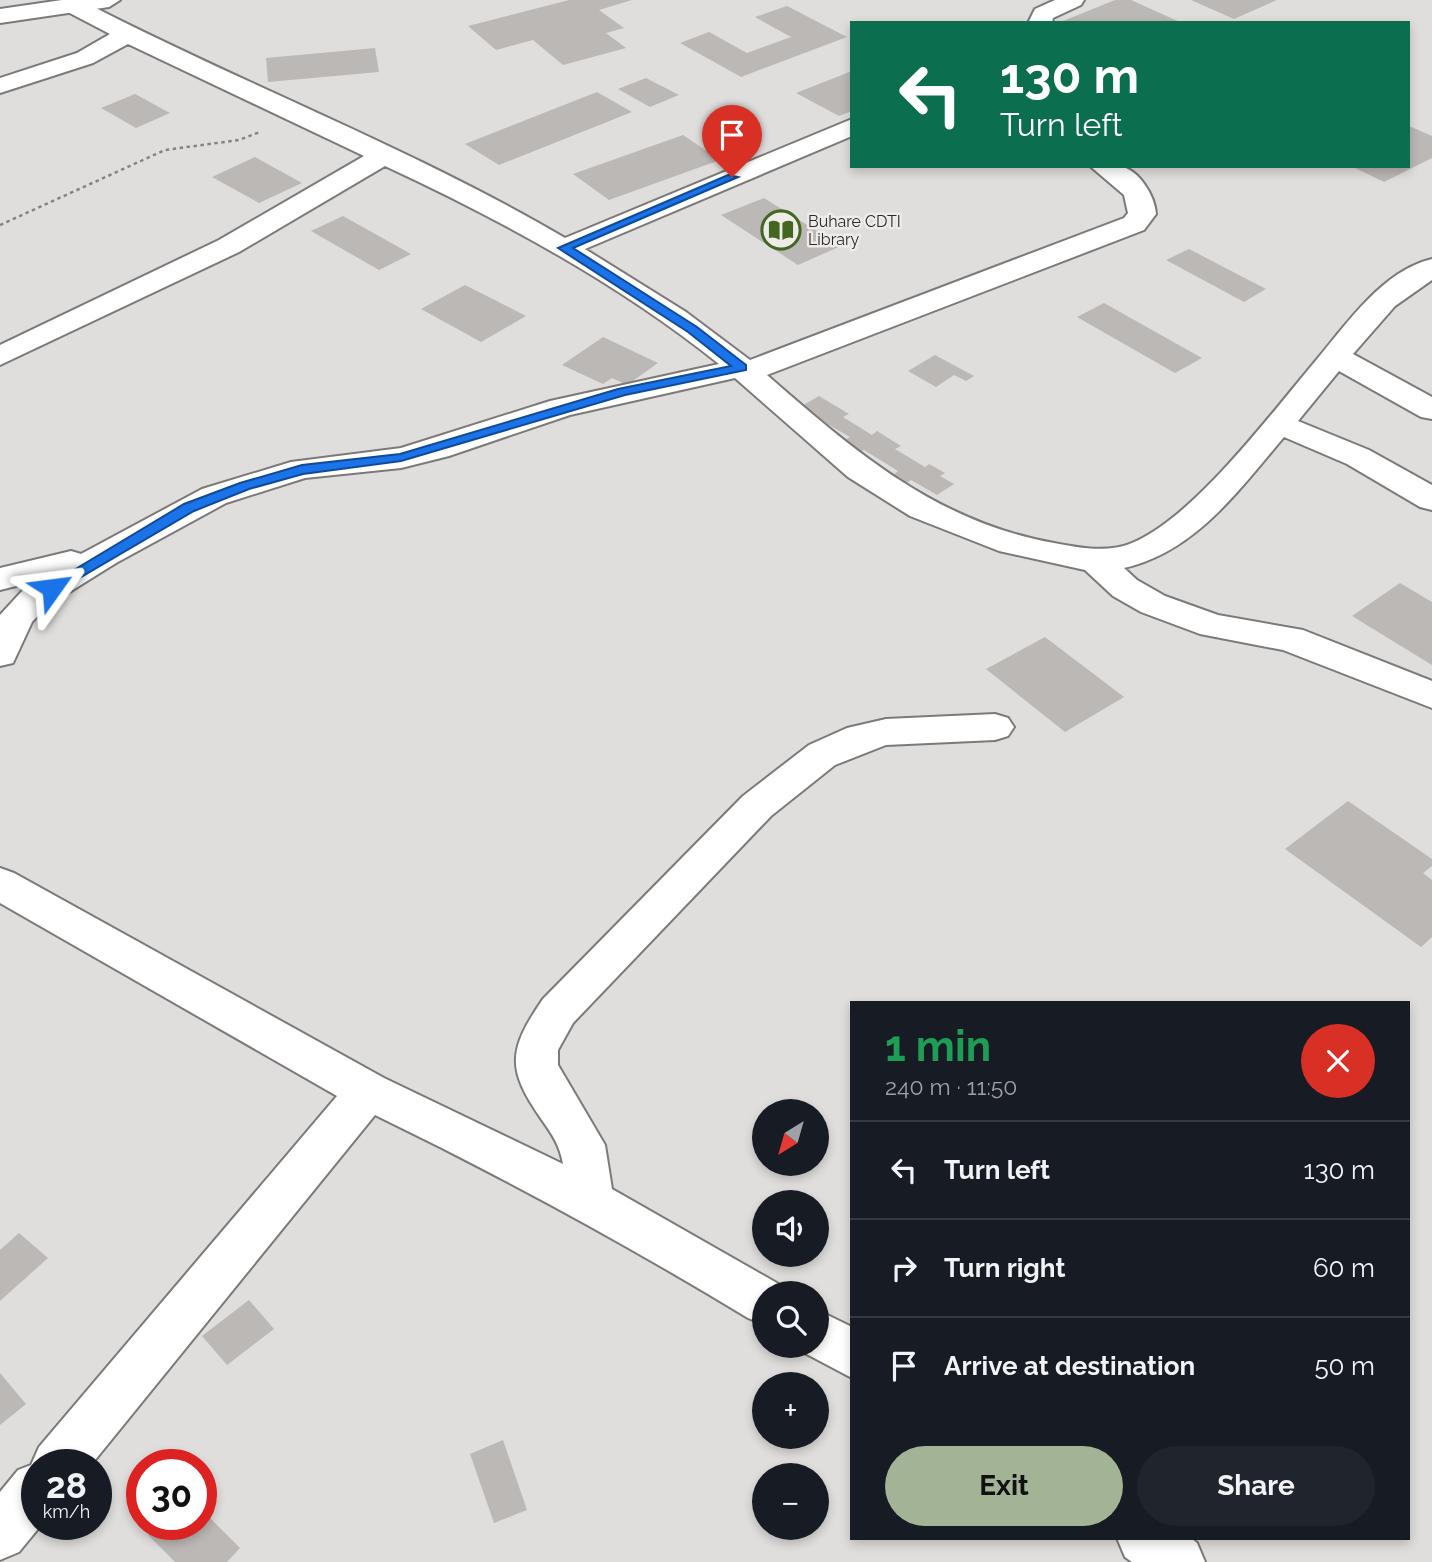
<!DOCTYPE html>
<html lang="en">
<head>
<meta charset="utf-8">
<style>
	body { margin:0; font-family:Raleway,sans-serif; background:#20242c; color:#f1f3f6; height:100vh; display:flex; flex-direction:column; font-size:26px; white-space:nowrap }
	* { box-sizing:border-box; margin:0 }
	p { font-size:23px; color:#9ea1a6 }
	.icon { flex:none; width:38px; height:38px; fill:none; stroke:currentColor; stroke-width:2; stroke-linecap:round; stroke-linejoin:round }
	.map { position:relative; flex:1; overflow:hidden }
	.sheet { position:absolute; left:850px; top:1001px; width:560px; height:539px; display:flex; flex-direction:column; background:#171b24; border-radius:0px; box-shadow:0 4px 10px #0003 }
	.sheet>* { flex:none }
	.top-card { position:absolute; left:850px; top:21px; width:560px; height:147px; border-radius:0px; box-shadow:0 4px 10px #0003; background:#0b6e4f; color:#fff; overflow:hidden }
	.needle { width:46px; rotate:217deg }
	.fabs { position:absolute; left:752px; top:1099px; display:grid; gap:14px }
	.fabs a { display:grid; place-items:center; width:77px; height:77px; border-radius:50%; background:#171b24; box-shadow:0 4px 10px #0003; font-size:35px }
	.speed { position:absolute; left:21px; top:1449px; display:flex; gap:14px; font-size:35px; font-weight:700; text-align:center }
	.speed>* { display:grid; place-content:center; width:91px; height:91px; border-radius:50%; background:#171b24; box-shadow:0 4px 10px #0003; line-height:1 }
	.speed small { font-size:18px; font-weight:400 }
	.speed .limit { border:10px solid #d22; background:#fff; color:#111 }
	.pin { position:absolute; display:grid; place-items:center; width:60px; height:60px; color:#fff; margin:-72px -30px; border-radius:50% 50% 50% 0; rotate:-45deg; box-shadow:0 0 7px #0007 }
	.pin .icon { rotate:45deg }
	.me { position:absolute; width:77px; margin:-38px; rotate:59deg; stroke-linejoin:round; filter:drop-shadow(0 0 5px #0008) }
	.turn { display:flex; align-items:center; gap:24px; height:147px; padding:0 35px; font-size:32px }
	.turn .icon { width:91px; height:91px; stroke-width:2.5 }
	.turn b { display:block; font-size:49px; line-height:60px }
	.round { display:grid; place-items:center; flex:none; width:74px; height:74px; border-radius:37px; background:#20242c }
	.headline { display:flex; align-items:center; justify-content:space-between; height:119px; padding:0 35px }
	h1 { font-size:42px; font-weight:700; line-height:52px; color:#1e9e55 }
	.action { display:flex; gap:14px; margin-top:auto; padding:14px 35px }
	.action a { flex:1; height:80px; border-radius:42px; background:#a3b496; color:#111; font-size:28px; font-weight:700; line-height:80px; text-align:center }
	.action a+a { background:#20242c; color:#f1f3f6 }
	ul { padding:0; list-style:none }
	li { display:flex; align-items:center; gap:21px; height:98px; padding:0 35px; border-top:2px solid #363941 }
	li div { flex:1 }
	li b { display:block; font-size:26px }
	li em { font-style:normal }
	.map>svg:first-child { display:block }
	.building { fill:#bbb8b6 }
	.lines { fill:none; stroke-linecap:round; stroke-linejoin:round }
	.minor-casing { stroke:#7c7a78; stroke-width:4 }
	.major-casing { stroke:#7c7a78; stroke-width:4 }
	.path { stroke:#868483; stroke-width:2.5; stroke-dasharray:3.5 3.5; stroke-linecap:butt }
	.minor { fill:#fff; fill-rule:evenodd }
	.major { fill:#fff; fill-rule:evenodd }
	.route { fill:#1a73e8; stroke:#114b97; stroke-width:2 }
	.labels { text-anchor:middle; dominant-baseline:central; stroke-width:5; stroke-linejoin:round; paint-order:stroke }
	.far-poi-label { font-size:16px; fill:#2b2a29; stroke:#eeebe9; text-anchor:start }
</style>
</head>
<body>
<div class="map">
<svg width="1432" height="1562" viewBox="0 0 1432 1562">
	<rect width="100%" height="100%" fill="#e0dedc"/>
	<g class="building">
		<polygon points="569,0 632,0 599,10 624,28 606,33 626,48 563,65 533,40 496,50 468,26"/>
		<polygon points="1115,0 1131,0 1182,23 1058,23"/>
		<polygon points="1191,0 1277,0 1234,19"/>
		<polygon points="787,6 847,37 741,77 680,43 709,32 747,53 791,37 755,17"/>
		<polygon points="375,48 379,72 268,82 266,58"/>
		<polygon points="852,71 852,111 839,116 796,93"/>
		<polygon points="646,78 679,95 650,107 618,89"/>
		<polygon points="597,92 632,112 499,165 465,144"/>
		<polygon points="135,94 170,113 136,128 101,108"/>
		<polygon points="1409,126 1432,136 1432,158 1384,182 1351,166 1409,166"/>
		<polygon points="683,135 720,160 609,200 573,174"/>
		<polygon points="255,157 302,183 259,203 212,177"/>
		<polygon points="764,198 841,246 798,265 721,215"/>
		<polygon points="343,216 411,254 379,270 311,231"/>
		<polygon points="1189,249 1266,289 1244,302 1166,260"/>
		<polygon points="465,285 526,316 481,342 421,309"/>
		<polygon points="1104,303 1202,358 1175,373 1077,317"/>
		<polygon points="603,337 658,363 627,385 612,378 603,384 562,365"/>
		<polygon points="935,355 974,376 966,381 954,375 936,387 908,371"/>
		<polygon points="819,396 849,414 843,417 872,435 877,431 901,446 895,449 925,467 929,464 945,473 940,476 954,484 937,495 911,480 907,483 893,475 898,471 864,450 860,452 842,442 850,437 817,418 793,411"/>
		<polygon points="1400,583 1432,602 1432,665 1352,616"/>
		<polygon points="1045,637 1124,697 1065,732 986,669"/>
		<polygon points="1348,801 1432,859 1432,866 1423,873 1432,880 1432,937 1421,947 1285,849"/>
		<polygon points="19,1233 48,1258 0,1301 0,1250"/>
		<polygon points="249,1300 274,1329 227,1365 202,1336"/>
		<polygon points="0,1373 26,1404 0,1425"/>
		<polygon points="503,1440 527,1510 494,1523 470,1454"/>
		<polygon points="201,1509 240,1548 227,1562 175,1562 148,1535 159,1524 201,1524"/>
	</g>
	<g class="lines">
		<g class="minor-casing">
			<g id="minor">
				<path d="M64,0h16c160,83 330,147 485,238l287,-119v17l-267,113 101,63 64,48 374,-142 4,-5 -4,-18 -34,-29c9,0 20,-1 29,0 20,3 36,30 37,48l-12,16 -377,145c87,76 169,147 287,168 25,5 54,10 78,0 63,-26 141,-132 186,-185 30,-36 66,-88 114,-99v21l-37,26 -42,48 79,43v22l-11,-2 -82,-46 -41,50 71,29 63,35v25l-12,-3 -73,-43 -63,-27c-45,53 -89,115 -160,131l13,12 28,16 53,19 85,15 129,51v27l-149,-58 -83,-16 -59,-22 -28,-16 -28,-26 -86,-19 -89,-35 -62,-39 -113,-99 -165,37 -121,41 -48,12 -96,10 -79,25 -110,60 -69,43 -15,16 -19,41 -13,3v-51l23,-25 13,-9 -36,9v-22l71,-17 10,3 121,-65 89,-27 110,-14 149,-47 169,-37c-101,-81 -218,-144 -334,-198l-146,86 -239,113v-20l219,-105 145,-84 -236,-112 -35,19 -93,30v-15l77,-25 33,-19 -46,-24 -3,-5z"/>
				<polygon points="1055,0 1084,0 1081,5 1053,18 1052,23 1028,23 1035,9"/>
				<path d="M995,714l13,4 6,9 -6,9 -13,4 -109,5 -51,20 -64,51 -198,207 -15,27v15l47,80 7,44 170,97 4,7h-21v32l-17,-7c-122,-74 -245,-141 -373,-203l-284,350h-54v59h5l-23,28 -19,8v-68l18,-22 13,-5 8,-18 298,-351 -337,-193v-35l14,5 370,205 179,86c-3,-18 -11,-30 -21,-44 -36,-51 -34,-70 1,-121l200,-203 66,-51 38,-17 39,-9z"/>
				<polygon points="817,1310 852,1327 852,1378 799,1350 798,1346 817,1346"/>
				<polygon points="1117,1538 1191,1538 1197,1543 1205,1562 1132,1562 1125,1557"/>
			</g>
		</g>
		<g class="major-casing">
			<polygon id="major" points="62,0 120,0 109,7 0,23 0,9"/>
		</g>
		<polyline class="path" points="0,225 165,150 239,140 260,132"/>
		<use href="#minor" class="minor"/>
		<use href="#major" class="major"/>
	</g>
	<polygon class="route" points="728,175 738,177 573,248 697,327 746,365 746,370 625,395 401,461 303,474 249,489 194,511 57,591 52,593 44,588 184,504 240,483 302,465 400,454 618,389 731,366 688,332 558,248"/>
	<defs>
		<g id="library-ring" transform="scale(2.0125)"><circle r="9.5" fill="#eeebe9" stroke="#436720" stroke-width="1.5"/><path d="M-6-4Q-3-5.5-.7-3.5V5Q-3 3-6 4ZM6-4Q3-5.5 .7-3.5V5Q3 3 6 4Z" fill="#436720"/></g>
	</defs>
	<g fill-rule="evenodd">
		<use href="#library-ring" x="781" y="230"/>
	</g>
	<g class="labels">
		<g class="far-poi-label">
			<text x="808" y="221">Buhare CDTI<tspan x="808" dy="18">Library</tspan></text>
		</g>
	</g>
</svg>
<div class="fabs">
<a><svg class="needle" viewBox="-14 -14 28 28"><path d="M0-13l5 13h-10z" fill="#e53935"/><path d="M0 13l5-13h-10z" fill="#9ea1a6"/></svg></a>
<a><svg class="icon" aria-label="sound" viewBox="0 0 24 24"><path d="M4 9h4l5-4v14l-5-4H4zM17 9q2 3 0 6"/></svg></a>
<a><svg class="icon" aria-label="search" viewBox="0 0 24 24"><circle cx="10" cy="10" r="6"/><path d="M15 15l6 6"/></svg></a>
<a>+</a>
<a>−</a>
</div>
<div class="speed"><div>28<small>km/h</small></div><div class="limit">30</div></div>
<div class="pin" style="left:732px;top:177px;background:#d93025"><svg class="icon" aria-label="arrive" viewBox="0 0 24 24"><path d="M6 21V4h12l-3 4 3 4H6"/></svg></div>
<svg class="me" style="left:52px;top:588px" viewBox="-20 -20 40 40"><path d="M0-17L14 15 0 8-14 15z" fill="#1a73e8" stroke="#fff" stroke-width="4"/></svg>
<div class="top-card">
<div class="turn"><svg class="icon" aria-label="left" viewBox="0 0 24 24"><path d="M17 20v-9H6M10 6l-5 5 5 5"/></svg><div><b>130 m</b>Turn left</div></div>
</div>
<section class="sheet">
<div class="headline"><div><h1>1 min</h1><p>240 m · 11:50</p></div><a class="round" style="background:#d93025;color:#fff"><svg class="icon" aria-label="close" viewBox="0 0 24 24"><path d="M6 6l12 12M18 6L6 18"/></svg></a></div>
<ul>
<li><svg class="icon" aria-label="left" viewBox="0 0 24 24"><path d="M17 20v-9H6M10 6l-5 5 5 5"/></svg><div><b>Turn left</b></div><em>130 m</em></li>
<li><svg class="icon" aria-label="right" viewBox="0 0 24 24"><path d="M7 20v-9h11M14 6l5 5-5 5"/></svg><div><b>Turn right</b></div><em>60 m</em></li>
<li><svg class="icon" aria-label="arrive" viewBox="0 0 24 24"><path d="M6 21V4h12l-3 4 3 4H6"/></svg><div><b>Arrive at destination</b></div><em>50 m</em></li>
</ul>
<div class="action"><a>Exit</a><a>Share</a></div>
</section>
</div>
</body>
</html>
